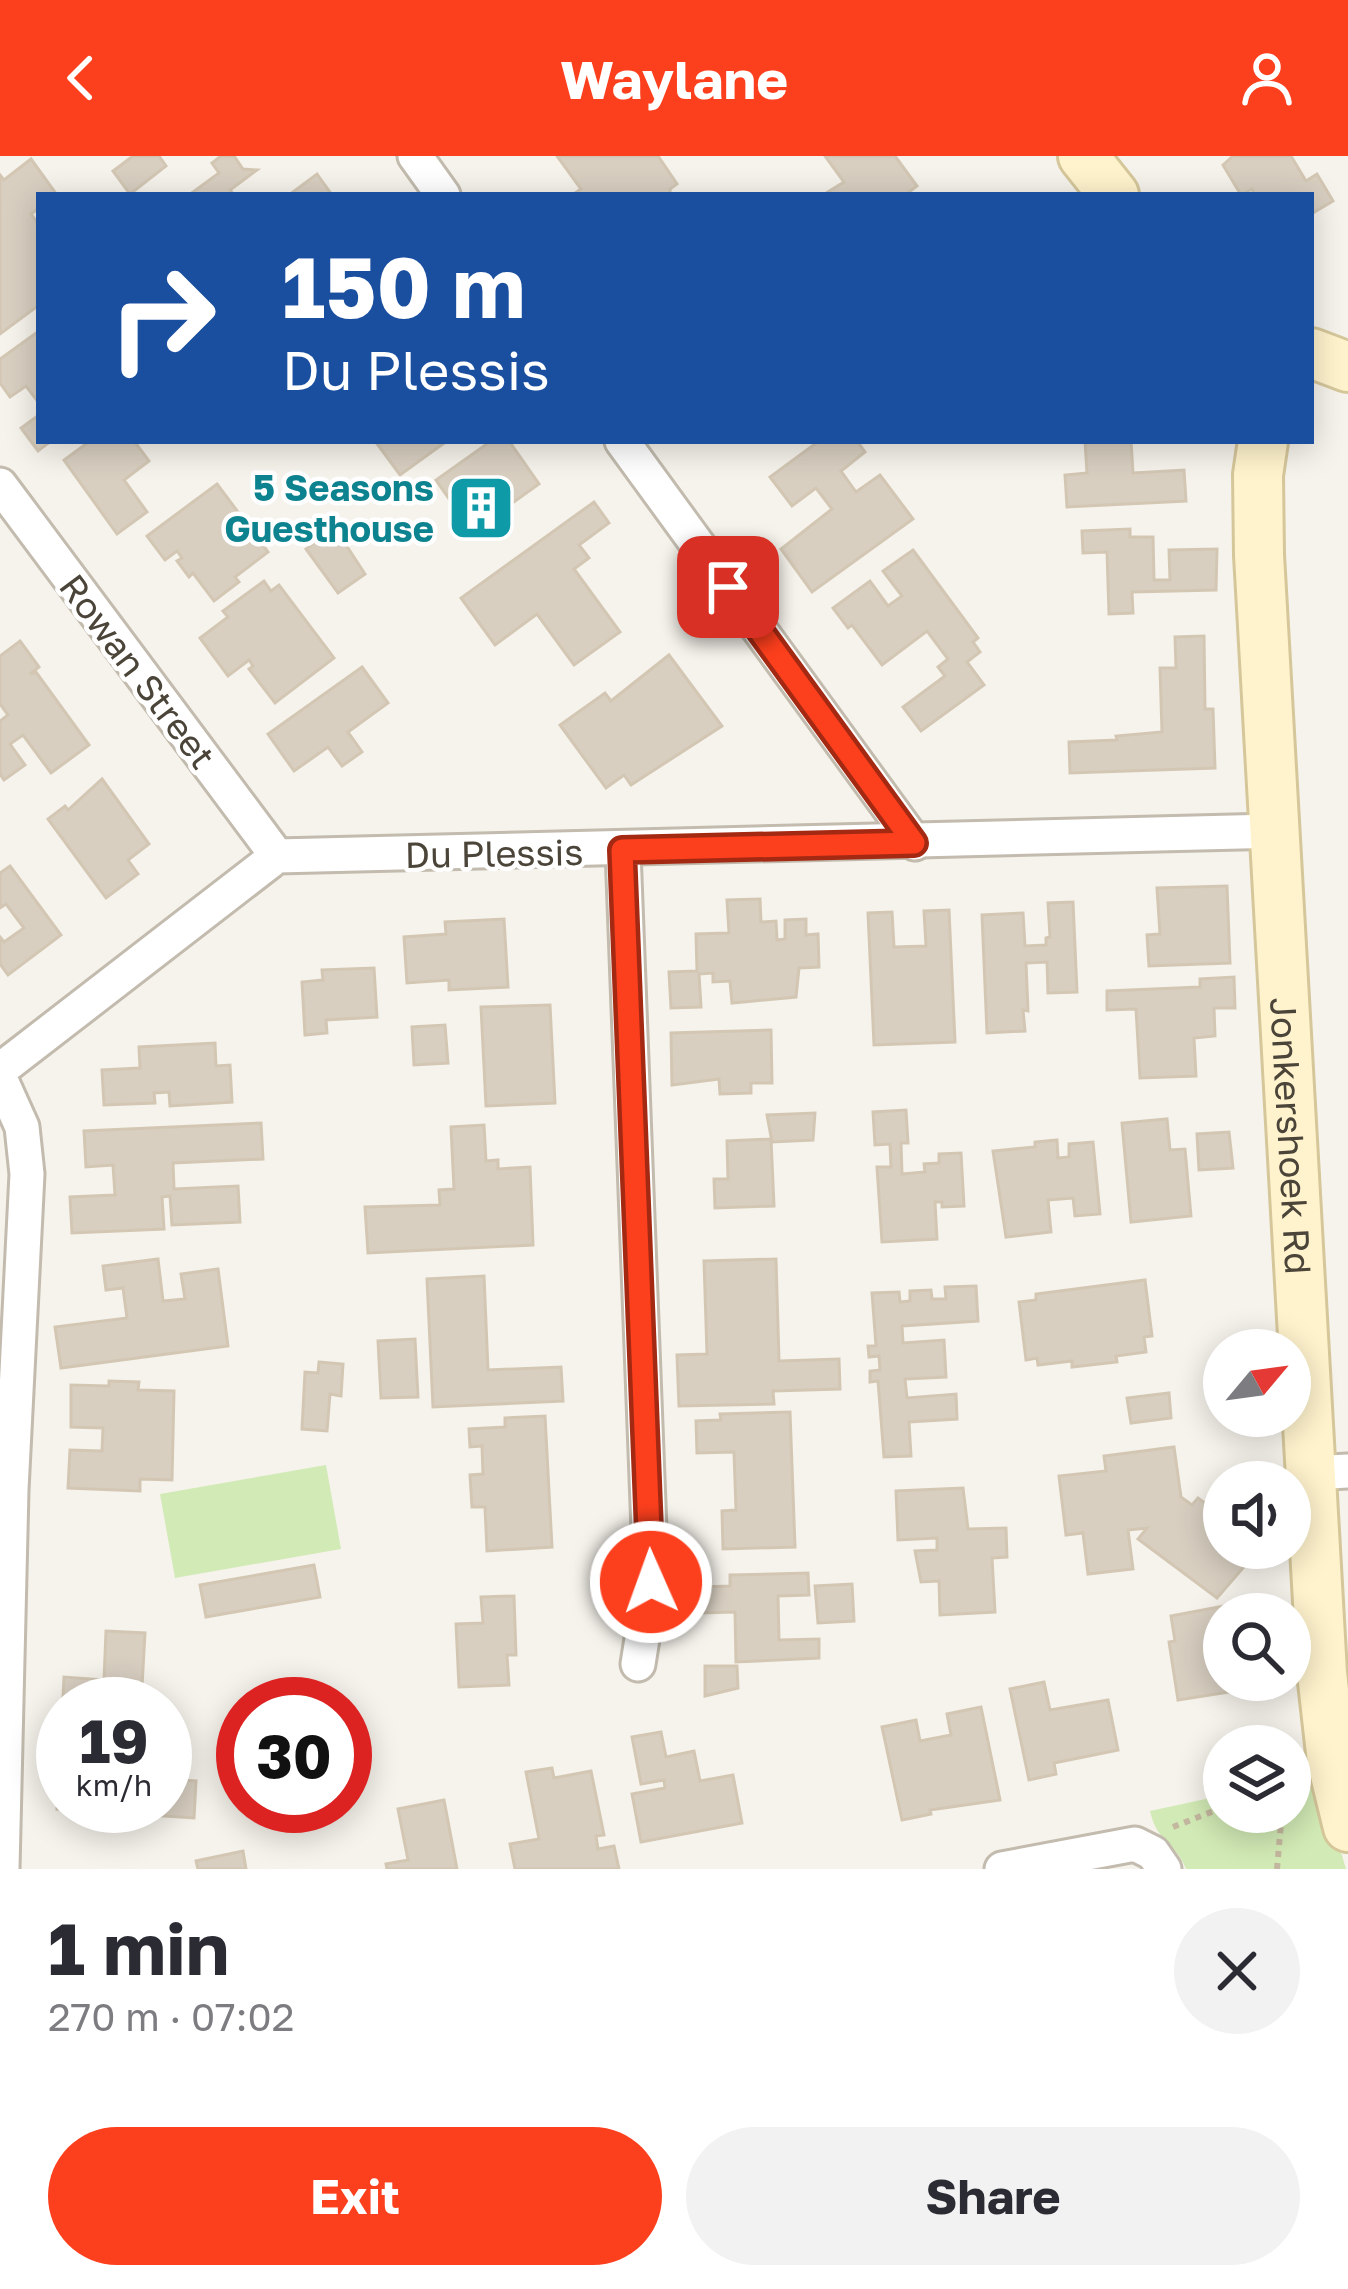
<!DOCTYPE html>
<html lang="en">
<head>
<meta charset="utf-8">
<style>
	body { margin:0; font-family:"Golos Text",sans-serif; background:#f2f2f3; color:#2b2b33; height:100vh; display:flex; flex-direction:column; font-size:45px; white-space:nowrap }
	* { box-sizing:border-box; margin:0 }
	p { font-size:39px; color:#7c7c81 }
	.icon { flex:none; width:66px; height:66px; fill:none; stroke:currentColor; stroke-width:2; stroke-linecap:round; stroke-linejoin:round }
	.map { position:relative; height:1713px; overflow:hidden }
	.drawer { display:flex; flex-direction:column; background:#fff; flex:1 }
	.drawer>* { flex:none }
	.hud { position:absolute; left:36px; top:36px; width:1278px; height:252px; border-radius:0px; box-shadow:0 6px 30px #0003; background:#1a4fa0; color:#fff; overflow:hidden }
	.needle { width:78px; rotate:61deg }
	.buttons { position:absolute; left:1203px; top:1173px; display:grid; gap:24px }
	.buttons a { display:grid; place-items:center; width:108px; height:108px; border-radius:50%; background:#fff; box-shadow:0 6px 30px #0003; font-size:60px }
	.speed { position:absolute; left:36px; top:1521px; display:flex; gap:24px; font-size:60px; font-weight:700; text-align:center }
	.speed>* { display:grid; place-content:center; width:156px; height:156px; border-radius:50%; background:#fff; box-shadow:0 6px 30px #0003; line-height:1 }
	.speed small { font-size:30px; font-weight:400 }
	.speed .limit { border:18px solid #d22; background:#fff; color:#111 }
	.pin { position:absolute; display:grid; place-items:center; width:102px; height:102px; color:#fff; margin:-51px; border-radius:24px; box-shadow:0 6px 18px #0006 }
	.me { position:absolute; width:132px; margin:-66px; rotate:358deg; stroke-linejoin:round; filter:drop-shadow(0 0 9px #0008) }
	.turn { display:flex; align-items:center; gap:42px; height:252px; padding:0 48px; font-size:54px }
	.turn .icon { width:156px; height:156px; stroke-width:2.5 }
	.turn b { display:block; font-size:84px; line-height:102px }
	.round { display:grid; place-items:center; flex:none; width:126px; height:126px; border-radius:63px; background:#f2f2f3 }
	.overview { display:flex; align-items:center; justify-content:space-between; height:204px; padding:0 48px }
	h1 { font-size:72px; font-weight:700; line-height:90px }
	.cta { display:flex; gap:24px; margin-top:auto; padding:24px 48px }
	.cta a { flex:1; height:138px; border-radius:72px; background:#fc3f1d; color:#fff; font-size:48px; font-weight:700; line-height:138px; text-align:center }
	.cta a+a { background:#f2f2f3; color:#2b2b33 }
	header { display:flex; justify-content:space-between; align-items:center; height:156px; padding:0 48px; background:#fc3f1d; color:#fff; font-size:54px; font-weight:700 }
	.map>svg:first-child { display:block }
	.green { fill:#d2eab5 }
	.building { fill:#d8cfc1; stroke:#d3c7b4; stroke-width:3 }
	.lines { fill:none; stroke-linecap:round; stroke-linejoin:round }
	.street-casing { stroke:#c2bbae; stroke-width:39 }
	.secondary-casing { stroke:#d6c79b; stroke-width:54 }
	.path { stroke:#c4b79f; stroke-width:6; stroke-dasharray:6 6; stroke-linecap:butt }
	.street { stroke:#fff; stroke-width:33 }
	.secondary { stroke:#fff3cd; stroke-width:48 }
	.route-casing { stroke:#a42913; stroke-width:30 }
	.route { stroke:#fc3f1d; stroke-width:21 }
	.labels { text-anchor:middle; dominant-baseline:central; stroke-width:9; stroke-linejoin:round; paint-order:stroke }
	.culture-label { font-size:36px; font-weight:bold; fill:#0d838f; stroke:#fff; text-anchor:end }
	.street-label { font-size:36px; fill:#4b4439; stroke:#fff }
</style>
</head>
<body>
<header><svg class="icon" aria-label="back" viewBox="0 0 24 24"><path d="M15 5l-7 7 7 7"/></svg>Waylane<svg class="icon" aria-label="person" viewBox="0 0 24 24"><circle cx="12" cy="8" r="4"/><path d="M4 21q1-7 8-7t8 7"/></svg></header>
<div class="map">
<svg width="1348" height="1713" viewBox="0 0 1348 1713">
	<rect width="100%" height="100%" fill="#f6f3ec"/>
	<g class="green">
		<polygon points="326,1309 341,1393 175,1422 160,1338"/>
		<path d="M1318,1619l28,94h-160c-11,-28 -29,-26 -36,-58l74,-16v17h66v-31z"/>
	</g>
	<g class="building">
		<polygon points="133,0 159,0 166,10 130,38 113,15"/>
		<polygon points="221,0 234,0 243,13 257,14 230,34 234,39 189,39 219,17 212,7"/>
		<polygon points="557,0 658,0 677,28 670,33 670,39 572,39 581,33"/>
		<polygon points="825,0 895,0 917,30 905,39 823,39 844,26"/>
		<polygon points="1233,0 1291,0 1306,25 1317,18 1333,45 1311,58 1311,39 1255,39 1252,33 1241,39 1223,9"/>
		<polygon points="31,3 57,39 39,39 39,52 31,58 39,69 39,149 0,178 0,19 4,24"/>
		<polygon points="317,18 332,39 289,39"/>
		<polygon points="39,175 39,247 26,230 10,241 0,227 0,203"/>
		<polygon points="39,259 39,285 51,285 38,295 21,272"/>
		<polygon points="90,285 134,285 149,305 124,324 147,356 117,378 64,304"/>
		<polygon points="375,285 447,285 400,319"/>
		<polygon points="491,285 509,285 539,328 472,376 436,324"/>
		<polygon points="819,285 857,285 865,296 841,315 856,336 880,319 913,363 812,436 781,393 832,353 816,332 792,350 770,321"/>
		<polygon points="1085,285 1131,285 1133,317 1184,314 1186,345 1067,351 1065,319 1087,317"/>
		<polygon points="217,328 268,396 235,421 239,426 214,445 193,417 189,421 177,405 182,402 177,395 165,404 147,380"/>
		<polygon points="594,346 609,367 579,389 589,402 574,413 620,476 574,509 537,458 495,489 461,442"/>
		<polygon points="335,372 365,418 338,437 306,393"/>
		<polygon points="1130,373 1130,381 1153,381 1154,424 1170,424 1169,394 1217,393 1216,434 1132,436 1133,457 1109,458 1107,396 1083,397 1082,375"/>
		<polygon points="913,394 978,482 973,486 980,496 967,506 984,529 921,575 903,551 945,520 938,511 948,503 927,475 882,509 852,469 848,472 833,452 870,425 888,450 902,440 883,415"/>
		<polygon points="264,425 271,435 279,429 334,502 275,547 249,513 253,510 249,504 228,520 200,482 228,461 223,455"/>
		<polygon points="1204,480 1205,553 1213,553 1215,612 1070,617 1069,586 1117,584 1116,580 1162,576 1160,512 1176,512 1175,481"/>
		<polygon points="20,485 39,511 30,518 36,516 89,589 51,617 23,579 10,588 25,609 4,624 0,618 0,565 8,559 0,548 0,500"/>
		<polygon points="669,499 722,570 631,629 624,619 606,632 560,569 605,537 611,545"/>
		<polygon points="362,511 388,547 348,576 362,596 342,610 328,591 294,615 268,578"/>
		<polygon points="102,623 149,688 128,704 138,718 106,742 48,663 65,650 68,654"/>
		<polygon points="10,710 61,779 8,819 0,808 0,781 4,786 24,772 6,748 0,752 0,717"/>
		<polygon points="1227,730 1230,807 1149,810 1147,779 1160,778 1157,732"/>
		<polygon points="760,743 761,766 776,765 777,784 785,783 785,764 806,763 806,779 818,778 819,811 799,812 796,841 732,847 730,825 713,826 713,817 699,818 701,851 671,852 669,816 697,815 696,778 729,777 727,744"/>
		<polygon points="1073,746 1077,836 1048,837 1047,806 1026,807 1028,855 1023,854 1025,875 987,877 982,759 1023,757 1025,790 1046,789 1046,782 1050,781 1048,747"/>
		<polygon points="949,754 955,886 874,889 868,757 892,756 894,791 926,790 924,755"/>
		<polygon points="504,763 508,831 449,834 449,824 407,827 404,781 446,778 445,766"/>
		<polygon points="374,812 377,861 326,864 327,877 305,879 302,826 323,824 322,814"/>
		<polygon points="1234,821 1235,852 1214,852 1215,880 1194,882 1196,920 1140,922 1136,853 1107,854 1107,835 1200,831 1200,823"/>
		<polygon points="550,849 555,947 486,950 481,851"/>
		<polygon points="445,869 448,907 414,909 412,871"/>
		<polygon points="771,874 772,927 751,927 751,937 720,938 719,923 672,929 671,877"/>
		<polygon points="215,887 216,910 230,909 232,946 170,950 169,936 154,937 155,947 104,949 102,914 140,912 139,891"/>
		<polygon points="906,954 908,987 901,987 902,1018 925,1016 924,1008 939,1007 939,998 961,997 964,1050 942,1051 942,1046 935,1046 937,1083 882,1086 877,1011 891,1011 890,988 875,989 873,956"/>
		<polygon points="815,957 813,984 772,986 767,959"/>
		<polygon points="1167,963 1170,994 1185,993 1191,1060 1131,1066 1122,967"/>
		<polygon points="261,967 263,1003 173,1007 174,1033 238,1030 240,1066 172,1069 170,1040 162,1041 164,1073 72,1077 70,1041 115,1039 113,1009 86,1011 84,975"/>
		<polygon points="484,969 486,1005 498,1004 498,1013 530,1011 533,1089 368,1097 365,1051 440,1049 439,1034 454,1033 451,971"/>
		<polygon points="1229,976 1233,1012 1199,1014 1197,978"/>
		<polygon points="771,983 774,1050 715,1052 714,1023 728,1023 727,985"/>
		<polygon points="1057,984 1058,1002 1069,1001 1069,988 1093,986 1100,1058 1075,1060 1073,1042 1048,1044 1051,1076 1006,1081 993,995 1035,991 1035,986"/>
		<polygon points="158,1103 163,1145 185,1143 181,1118 218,1113 228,1190 61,1212 55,1171 127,1162 123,1132 106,1134 103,1110"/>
		<polygon points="776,1103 779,1205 839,1203 840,1233 773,1235 774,1248 679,1250 677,1199 707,1198 704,1105"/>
		<polygon points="484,1120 488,1214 561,1211 563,1245 433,1251 427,1123"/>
		<polygon points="1145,1124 1152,1180 1144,1181 1146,1196 1116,1200 1117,1206 1072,1211 1072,1205 1038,1209 1037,1202 1026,1204 1019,1146 1036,1144 1036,1138"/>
		<polygon points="976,1130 978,1165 902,1170 903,1187 944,1184 946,1221 905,1223 907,1242 956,1238 957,1263 909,1266 911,1300 884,1301 878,1225 870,1226 870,1215 880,1214 879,1200 869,1201 868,1190 876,1190 872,1137 899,1136 900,1146 910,1145 910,1135 931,1134 932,1143 946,1143 945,1131"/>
		<polygon points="415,1183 418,1241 381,1242 378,1185"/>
		<polygon points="319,1206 343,1208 341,1240 330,1238 327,1275 302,1273 305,1216 318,1217"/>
		<polygon points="109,1225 139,1226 138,1234 174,1235 172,1324 140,1323 140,1335 68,1332 70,1294 102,1295 103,1272 71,1271 71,1229 109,1230"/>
		<polygon points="1169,1237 1171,1262 1131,1267 1127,1242"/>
		<polygon points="790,1256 795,1391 723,1393 722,1355 736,1354 734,1296 697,1297 696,1265 721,1264 720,1258"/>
		<polygon points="545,1260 552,1391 487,1395 485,1351 472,1351 470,1319 483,1318 482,1290 470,1291 469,1273 505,1271 505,1262"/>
		<polygon points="1174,1291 1181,1341 1192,1349 1198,1342 1224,1361 1224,1392 1232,1392 1249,1405 1217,1442 1138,1383 1147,1372 1128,1374 1133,1413 1088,1418 1083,1377 1066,1379 1059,1320 1106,1315 1104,1300"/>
		<polygon points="963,1332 968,1373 1006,1372 1007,1401 992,1402 995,1456 940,1459 939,1425 921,1426 915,1395 937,1394 937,1382 898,1384 896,1335"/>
		<polygon points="314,1409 320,1441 206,1461 200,1429"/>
		<polygon points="808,1417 809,1439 778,1440 779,1484 819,1483 819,1502 736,1506 735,1456 702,1457 702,1431 730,1430 730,1419"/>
		<polygon points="852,1428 854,1465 818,1467 815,1430"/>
		<polygon points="514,1440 516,1499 507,1499 509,1529 459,1531 456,1468 483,1467 481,1441"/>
		<polygon points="1261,1443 1263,1458 1224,1458 1224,1524 1273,1524 1274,1529 1178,1544 1169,1486 1175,1485 1171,1460"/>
		<polygon points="106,1475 145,1477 141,1548 63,1548 62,1561 64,1521 104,1524"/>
		<polygon points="705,1510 737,1510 738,1532 705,1540"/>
		<polygon points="1044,1526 1050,1554 1108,1544 1118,1594 1054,1607 1056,1618 1029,1624 1010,1533"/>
		<polygon points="981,1551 1000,1644 930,1654 931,1658 902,1664 882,1571 916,1564 920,1585 951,1579 947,1558"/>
		<polygon points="661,1576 666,1601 694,1595 700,1625 733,1619 742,1667 641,1686 632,1638 665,1632 664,1624 641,1628 632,1581"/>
		<polygon points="552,1612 554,1622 591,1615 604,1679 596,1680 598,1693 614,1690 619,1713 515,1713 510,1688 539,1683 526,1616"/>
		<polygon points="60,1615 63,1615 63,1650 165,1650 165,1623 196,1625 194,1662 57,1653"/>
		<polygon points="444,1644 457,1713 387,1713 386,1708 408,1704 398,1653"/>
		<polygon points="243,1695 246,1713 198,1713 196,1705"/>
	</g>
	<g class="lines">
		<g class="street-casing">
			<g id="street">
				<polyline points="415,0 443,39"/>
				<polyline points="622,285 915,687"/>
				<polyline points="0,329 277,700"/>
				<polyline points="623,695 651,1426 638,1508"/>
				<polyline points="0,914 277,700 1277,675"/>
				<polyline points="0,922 22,971 27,1018 11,1334 2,1713"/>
				<polyline points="1312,1317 1348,1315"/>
				<polyline points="1002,1713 1135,1688 1153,1697 1164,1713"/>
			</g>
		</g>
		<g class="secondary-casing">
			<g id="secondary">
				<polyline points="1083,0 1114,39"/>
				<polyline points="1311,197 1348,211"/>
				<path id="s1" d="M1263,285l-5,34 1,80 63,1118 10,89 16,65"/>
			</g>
		</g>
		<g class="path">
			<polyline points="1290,1635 1294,1634"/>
			<polyline points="1173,1671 1224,1651"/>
			<polyline points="1277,1713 1282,1656"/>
		</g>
		<use href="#street" class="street"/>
		<use href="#secondary" class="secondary"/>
	</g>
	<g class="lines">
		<g class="route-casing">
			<polyline id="route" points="651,1426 622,694 914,687 728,431"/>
		</g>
		<use href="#route" class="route"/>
	</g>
	<defs>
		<g id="building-square" transform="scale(3.45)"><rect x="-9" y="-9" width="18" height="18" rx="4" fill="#0f9aa8" stroke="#fff"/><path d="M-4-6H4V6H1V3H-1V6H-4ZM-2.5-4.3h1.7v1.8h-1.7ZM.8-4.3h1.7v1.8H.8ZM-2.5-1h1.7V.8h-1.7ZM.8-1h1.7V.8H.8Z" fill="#fff"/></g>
	</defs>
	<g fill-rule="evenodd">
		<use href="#building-square" x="481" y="352"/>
	</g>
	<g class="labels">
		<g class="culture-label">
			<text x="434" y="331">5 Seasons<tspan x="434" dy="41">Guesthouse</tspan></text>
		</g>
		<g class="street-label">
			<text transform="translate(138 515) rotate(53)">Rowan Street</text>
			<text transform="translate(494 697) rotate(-1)">Du Plessis</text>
			<text stroke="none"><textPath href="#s1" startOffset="696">Jonkershoek Rd</textPath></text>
		</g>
	</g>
</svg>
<div class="buttons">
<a><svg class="needle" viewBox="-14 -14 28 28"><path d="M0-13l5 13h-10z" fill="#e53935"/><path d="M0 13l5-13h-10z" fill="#7c7c81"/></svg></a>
<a><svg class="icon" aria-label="sound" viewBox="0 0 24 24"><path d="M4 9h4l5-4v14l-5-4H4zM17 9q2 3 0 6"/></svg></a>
<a><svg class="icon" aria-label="search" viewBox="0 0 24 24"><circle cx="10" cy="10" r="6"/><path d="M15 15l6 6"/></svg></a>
<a><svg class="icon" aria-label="layers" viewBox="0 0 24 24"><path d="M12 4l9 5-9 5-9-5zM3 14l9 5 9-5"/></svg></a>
</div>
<div class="speed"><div>19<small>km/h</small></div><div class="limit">30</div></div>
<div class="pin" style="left:728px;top:431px;background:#d93025"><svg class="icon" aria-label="arrive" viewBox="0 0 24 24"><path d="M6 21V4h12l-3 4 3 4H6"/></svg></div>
<svg class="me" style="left:651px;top:1426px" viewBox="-20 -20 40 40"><circle r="17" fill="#fc3f1d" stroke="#fff" stroke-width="3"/><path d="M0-11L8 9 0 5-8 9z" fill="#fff"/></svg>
<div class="hud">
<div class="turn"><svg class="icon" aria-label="right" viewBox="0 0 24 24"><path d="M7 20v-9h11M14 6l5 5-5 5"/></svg><div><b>150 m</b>Du Plessis</div></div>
</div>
</div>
<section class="drawer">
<div class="overview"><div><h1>1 min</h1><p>270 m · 07:02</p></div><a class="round"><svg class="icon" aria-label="close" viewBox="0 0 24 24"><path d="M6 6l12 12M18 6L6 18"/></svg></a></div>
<div class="cta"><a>Exit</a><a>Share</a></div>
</section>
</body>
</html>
